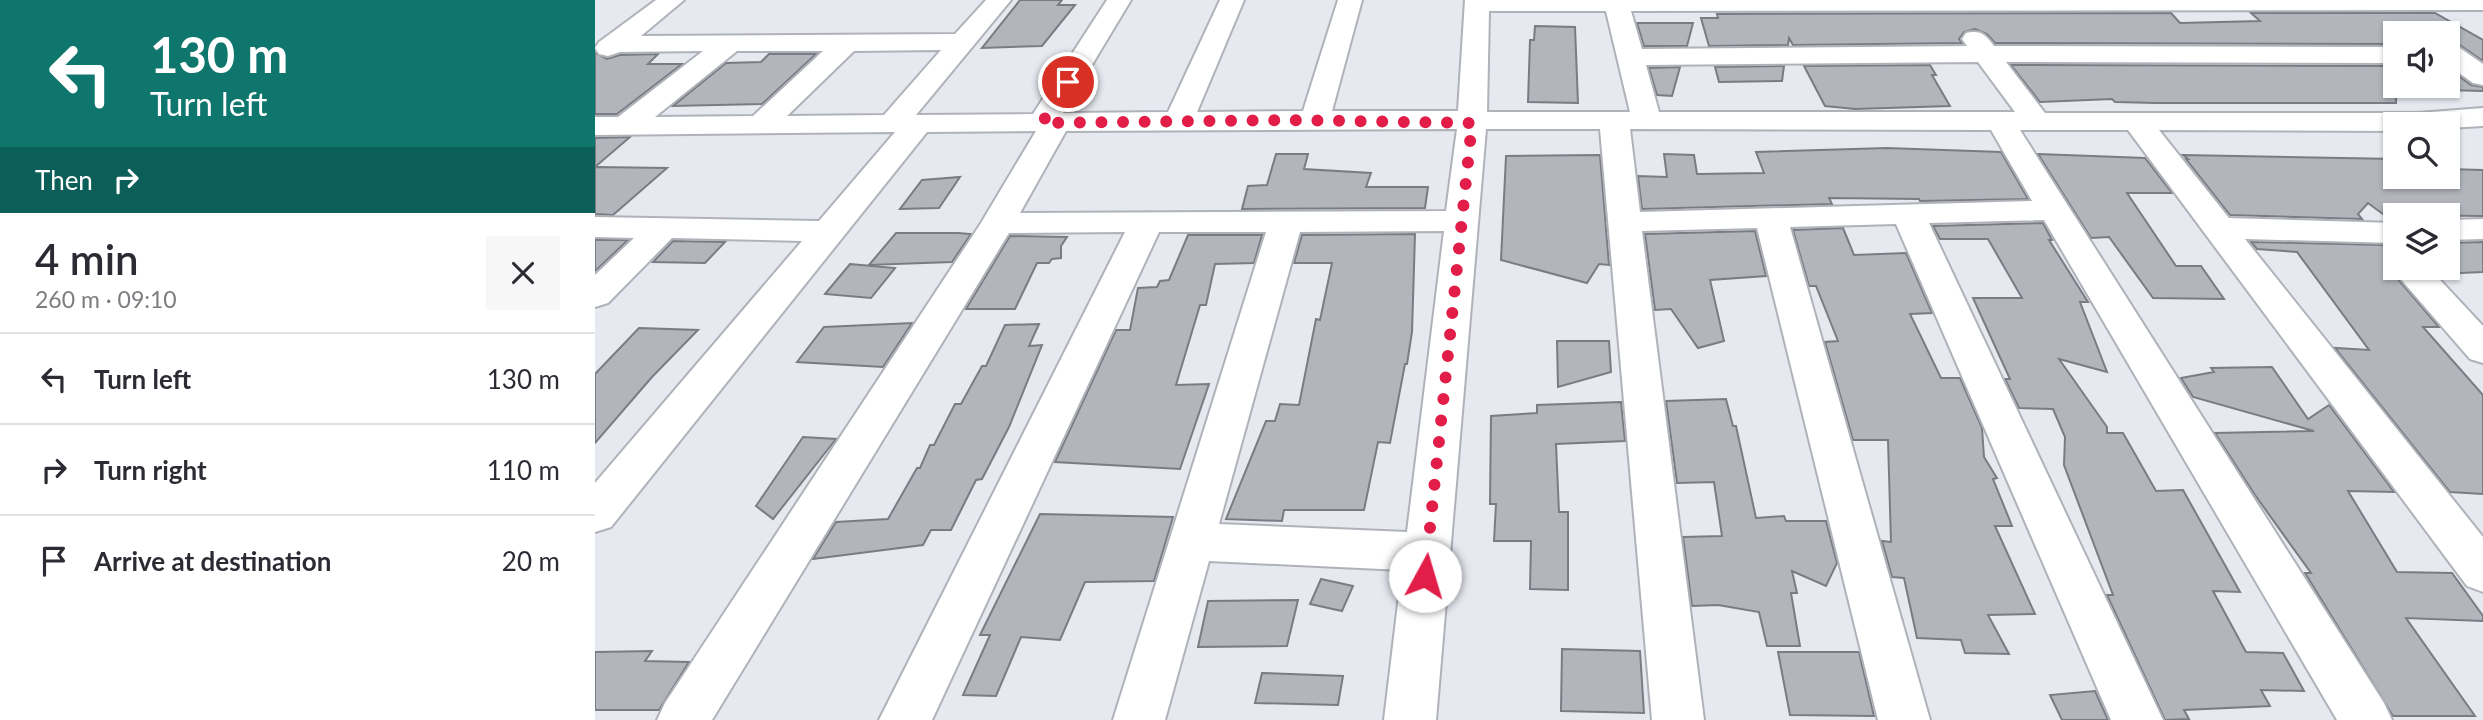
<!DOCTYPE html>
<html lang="en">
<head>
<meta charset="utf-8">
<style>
	body { margin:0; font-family:Lato,sans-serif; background:#f7f7f7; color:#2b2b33; height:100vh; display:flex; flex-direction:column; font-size:26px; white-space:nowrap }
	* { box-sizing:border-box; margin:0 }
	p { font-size:23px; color:#7c7c81 }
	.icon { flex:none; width:38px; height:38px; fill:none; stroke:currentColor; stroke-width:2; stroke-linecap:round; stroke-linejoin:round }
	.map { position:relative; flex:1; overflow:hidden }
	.sheet { display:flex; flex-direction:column; background:#fff; width:595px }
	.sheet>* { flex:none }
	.hud { background:#0f766e; color:#fff; overflow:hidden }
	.fabs { position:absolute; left:1788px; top:21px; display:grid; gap:14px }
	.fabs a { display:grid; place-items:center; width:77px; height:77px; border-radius:0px; background:#fff; box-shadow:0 2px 5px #0004; font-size:35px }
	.pin { position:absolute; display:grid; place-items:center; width:60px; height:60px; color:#fff; margin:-30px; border:4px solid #fff; border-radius:50%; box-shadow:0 2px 7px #0007 }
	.me { position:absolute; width:77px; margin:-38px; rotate:6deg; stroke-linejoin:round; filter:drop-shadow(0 0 5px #0008) }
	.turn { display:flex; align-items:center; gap:24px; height:147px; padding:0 35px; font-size:32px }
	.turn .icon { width:91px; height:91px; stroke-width:2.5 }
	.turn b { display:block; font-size:49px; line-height:60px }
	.then { display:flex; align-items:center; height:66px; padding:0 35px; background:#0003; gap:14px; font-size:26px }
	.round { display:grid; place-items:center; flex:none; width:74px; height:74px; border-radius:0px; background:#f7f7f7 }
	.head { display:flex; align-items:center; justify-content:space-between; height:119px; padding:0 35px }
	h1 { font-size:42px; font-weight:600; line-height:52px }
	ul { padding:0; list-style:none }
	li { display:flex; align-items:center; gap:21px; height:91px; padding:0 35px; border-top:2px solid #e1e1e2 }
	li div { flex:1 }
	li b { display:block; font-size:26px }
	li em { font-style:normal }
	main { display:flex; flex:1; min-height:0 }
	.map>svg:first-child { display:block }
	.building { fill:#b3b5bd; stroke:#7a7c83; stroke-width:2 }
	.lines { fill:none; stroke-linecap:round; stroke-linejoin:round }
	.minor-casing { stroke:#b0b2ba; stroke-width:4 }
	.minor { fill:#fff; fill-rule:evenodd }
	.route { stroke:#e11d48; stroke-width:12; stroke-dasharray:0 21.6 }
</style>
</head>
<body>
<main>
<section class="sheet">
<div class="hud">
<div class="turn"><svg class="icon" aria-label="left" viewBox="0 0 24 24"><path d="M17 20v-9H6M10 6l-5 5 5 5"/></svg><div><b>130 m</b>Turn left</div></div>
<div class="then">Then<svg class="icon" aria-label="right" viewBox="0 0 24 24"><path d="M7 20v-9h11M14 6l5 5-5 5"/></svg></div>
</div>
<div class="head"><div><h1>4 min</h1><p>260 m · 09:10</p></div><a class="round"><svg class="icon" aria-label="close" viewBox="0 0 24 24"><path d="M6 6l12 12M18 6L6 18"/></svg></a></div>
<ul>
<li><svg class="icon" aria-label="left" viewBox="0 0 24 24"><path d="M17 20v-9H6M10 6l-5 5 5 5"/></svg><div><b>Turn left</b></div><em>130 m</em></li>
<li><svg class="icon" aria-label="right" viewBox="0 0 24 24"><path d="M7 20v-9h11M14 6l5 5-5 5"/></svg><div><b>Turn right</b></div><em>110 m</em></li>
<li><svg class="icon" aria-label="arrive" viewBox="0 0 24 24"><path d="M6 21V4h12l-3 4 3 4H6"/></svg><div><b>Arrive at destination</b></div><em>20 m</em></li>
</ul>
</section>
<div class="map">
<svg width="1888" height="720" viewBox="0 0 1888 720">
	<rect width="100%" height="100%" fill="#e7e9f1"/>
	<g class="building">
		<polygon points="425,0 467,0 463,5 480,5 447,46 387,48"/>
		<polygon points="1576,13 1585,23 1665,21 1656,13 1840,13 1888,40 1888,61 1863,44 1853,42 1853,33 1801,33 1801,44 1400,43 1392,34 1380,29 1369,32 1364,39 1367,43 1198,45 1194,38 1193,45 1114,46 1106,18 1123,18 1122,14"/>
		<polygon points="1042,23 1098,23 1092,46 1049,46"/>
		<polygon points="940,26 980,27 983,103 933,102 935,40 939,40"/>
		<polygon points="0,53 12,59 25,55 63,54 53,64 87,64 22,114 0,114"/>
		<polygon points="174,54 221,54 167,104 78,106 131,63 166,62"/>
		<polygon points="1335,65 1341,75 1337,75 1355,106 1260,109 1230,106 1209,66"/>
		<polygon points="1416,65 1801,66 1801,103 1561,103 1520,102 1517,99 1445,102"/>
		<polygon points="1189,66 1187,81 1124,82 1120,67"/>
		<polygon points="1085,67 1077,96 1062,95 1054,68"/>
		<polygon points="1853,68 1876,85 1888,87 1888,91 1811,89 1807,86 1853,86"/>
		<polygon points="35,137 0,167 0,138"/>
		<polygon points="1292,148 1406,152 1433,199 1325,201 1324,199 1234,198 1237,204 1047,209 1043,176 1072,177 1069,154 1099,155 1102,174 1169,173 1161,152"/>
		<polygon points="681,154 713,154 709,169 776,173 771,187 833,187 830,208 647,209 653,186 672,185"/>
		<polygon points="1443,154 1550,158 1577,193 1532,193 1581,266 1606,266 1629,299 1558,298 1514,237 1496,238"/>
		<polygon points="1005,155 1014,265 1004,264 992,283 906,260 911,156"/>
		<polygon points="1588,155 1801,159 1801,177 1853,177 1853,169 1888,170 1888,216 1801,215 1801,220 1796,220 1773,203 1763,214 1767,219 1635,215 1591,159 1593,159"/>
		<polygon points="0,167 72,168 18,215 0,214"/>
		<polygon points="365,177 344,208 305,209 327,180"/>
		<polygon points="1448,223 1457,240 1454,240 1493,302 1485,302 1512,372 1464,359 1512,427 1512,433 1528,433 1561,491 1588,490 1645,592 1618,591 1651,652 1688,653 1709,691 1666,690 1675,706 1589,710 1594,719 1570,720 1512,595 1518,595 1469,465 1470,437 1458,409 1424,408 1410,379 1415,379 1378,298 1427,298 1393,239 1345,239 1338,226"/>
		<polygon points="1248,228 1259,255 1311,253 1337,313 1315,314 1346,378 1365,378 1387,428 1389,457 1402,478 1398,479 1417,526 1400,526 1440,614 1393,615 1414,654 1370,653 1366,640 1322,638 1309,578 1297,577 1287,541 1296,542 1293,440 1258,440 1230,342 1243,341 1221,286 1214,286 1198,230"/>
		<polygon points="1160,231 1171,276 1115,280 1129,341 1103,348 1076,309 1060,310 1050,234"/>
		<polygon points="301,233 363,233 376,234 357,262 274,265"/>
		<polygon points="820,234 817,332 812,364 810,364 795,443 783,442 769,510 689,510 687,521 631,519 671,421 680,421 685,404 704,405 721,319 725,320 737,263 699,263 707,235"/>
		<polygon points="593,235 667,235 659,263 620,264 611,305 605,305 581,385 614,384 585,469 460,462 521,330 535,330 543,288 562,287 565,281 574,280"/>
		<polygon points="415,236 472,237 466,246 466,258 457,259 454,263 442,263 420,309 371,309"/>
		<polygon points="0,240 33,240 0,271"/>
		<polygon points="78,241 130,242 110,263 58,262"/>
		<polygon points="1656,242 1790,245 1801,258 1796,267 1801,277 1844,327 1828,327 1888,395 1888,494 1855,492 1740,348 1774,350 1702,252 1662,249"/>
		<polygon points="1888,242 1888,272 1865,273 1853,264 1853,243"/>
		<polygon points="255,264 300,268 276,298 230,294"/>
		<polygon points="317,323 288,367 202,362 229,327"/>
		<polygon points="444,324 434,346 447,345 414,427 387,479 381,480 356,530 336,530 328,545 218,559 241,522 293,519 322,468 325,468 335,445 339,445 360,404 366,404 387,366 391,366 410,325"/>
		<polygon points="44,328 103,330 57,377 0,443 0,374"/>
		<polygon points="962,341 1014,341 1016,372 963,387"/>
		<polygon points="1677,367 1713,419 1734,405 1799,492 1753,491 1802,572 1857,573 1888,616 1888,621 1811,618 1880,716 1798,716 1710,573 1716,573 1660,495 1620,433 1719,431 1598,397 1586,378 1619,372 1616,368"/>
		<polygon points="1131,399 1138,426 1141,426 1161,518 1189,516 1191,521 1231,521 1242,563 1231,586 1197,571 1202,593 1196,593 1205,646 1172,646 1164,612 1123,605 1097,606 1088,537 1127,536 1119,482 1082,483 1071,401"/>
		<polygon points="1026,402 1030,441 961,444 964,512 973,512 973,590 935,589 936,541 899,541 901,504 895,504 896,416 942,413 942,405"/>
		<polygon points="208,437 241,439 178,519 161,506"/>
		<polygon points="445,514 578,517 559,581 490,582 465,640 426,637 401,696 368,695 395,635 385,635"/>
		<polygon points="726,579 758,586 747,611 715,604"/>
		<polygon points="703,600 692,646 603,647 613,601"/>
		<polygon points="967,649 1045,651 1049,713 966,711"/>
		<polygon points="57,651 50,661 94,662 64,710 0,710 0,652"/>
		<polygon points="1183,652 1264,652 1279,716 1195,715"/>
		<polygon points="667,673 748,676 743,705 660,703"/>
		<polygon points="1500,691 1513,720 1467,720 1455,695"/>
	</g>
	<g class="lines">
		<g class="minor-casing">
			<g id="minor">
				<path d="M61,0h28l-43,36 314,-2 31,-34h25l-95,115 117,-1 74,-114h24l-68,113 105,-1 52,-112h24l-47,112 106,-1 35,-111h24l-30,111h126l7,-111h1018v10l-852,1 11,38 325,-3 -5,-7 4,-6c15,-3 19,1 28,13l402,1v16l-390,-1 39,51h373l65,-5v18l-35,2v-4h-52v7l-237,-1 70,88 167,5v20l-151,-4 238,298v55l-16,-6 -339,-456h-108l364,573 8,17h-55l-293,-500 -115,3 234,497h-52l-215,-496 -106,3 140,493h-52l-121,-492 -115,3 62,489h-52l-52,-591h-114l-50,591h-52l18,-150 -193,-9 -44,159h-52l153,-488h-107l-227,488h-53l246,-488 -116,1 -297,487h-55l8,-17 316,-480 55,-92 -109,1 -316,395 -16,5v-49l207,-242 -130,-3 -64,65 -13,4v-32l39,-37 -39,-1v-20l224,4 76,-89 -300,3v-18h23l85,-66 -83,1 -12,4 -9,-2 -4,-6 4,-6zM894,11h117l24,101h-143zM346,50l-57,65 -97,1 67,-65zM142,51h86l-70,65 -98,1zM1383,62l37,50h-356l-13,-47zM862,129l-11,82 -426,2 46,-82zM1035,129l361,1 41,71 -392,11zM849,231l-37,301 -188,-8 81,-292z"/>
				<polygon points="1853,44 1862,46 1888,64 1888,85 1878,83 1853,65"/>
				<polygon points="1888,219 1888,239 1853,240 1853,220"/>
				<polygon points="1801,263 1801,268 1834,268 1888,326 1888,363 1875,359 1803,276 1798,268"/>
			</g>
		</g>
		<use href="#minor" class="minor"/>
	</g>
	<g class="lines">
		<polyline class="route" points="473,82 447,123 692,120 877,123 830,576"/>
	</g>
</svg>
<div class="fabs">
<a><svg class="icon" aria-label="sound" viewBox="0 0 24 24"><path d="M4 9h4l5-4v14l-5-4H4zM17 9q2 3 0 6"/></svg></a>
<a><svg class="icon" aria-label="search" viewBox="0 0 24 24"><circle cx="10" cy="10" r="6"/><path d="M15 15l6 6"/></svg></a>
<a><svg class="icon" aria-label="layers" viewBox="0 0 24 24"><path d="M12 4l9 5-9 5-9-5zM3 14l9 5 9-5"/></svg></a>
</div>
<div class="pin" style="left:473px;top:82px;background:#d93025"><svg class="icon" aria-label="arrive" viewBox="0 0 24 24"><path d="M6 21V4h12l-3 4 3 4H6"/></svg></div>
<svg class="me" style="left:830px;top:576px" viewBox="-20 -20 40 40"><circle r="19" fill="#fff"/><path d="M0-13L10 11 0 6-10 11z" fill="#e11d48"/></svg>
</div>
</main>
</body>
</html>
